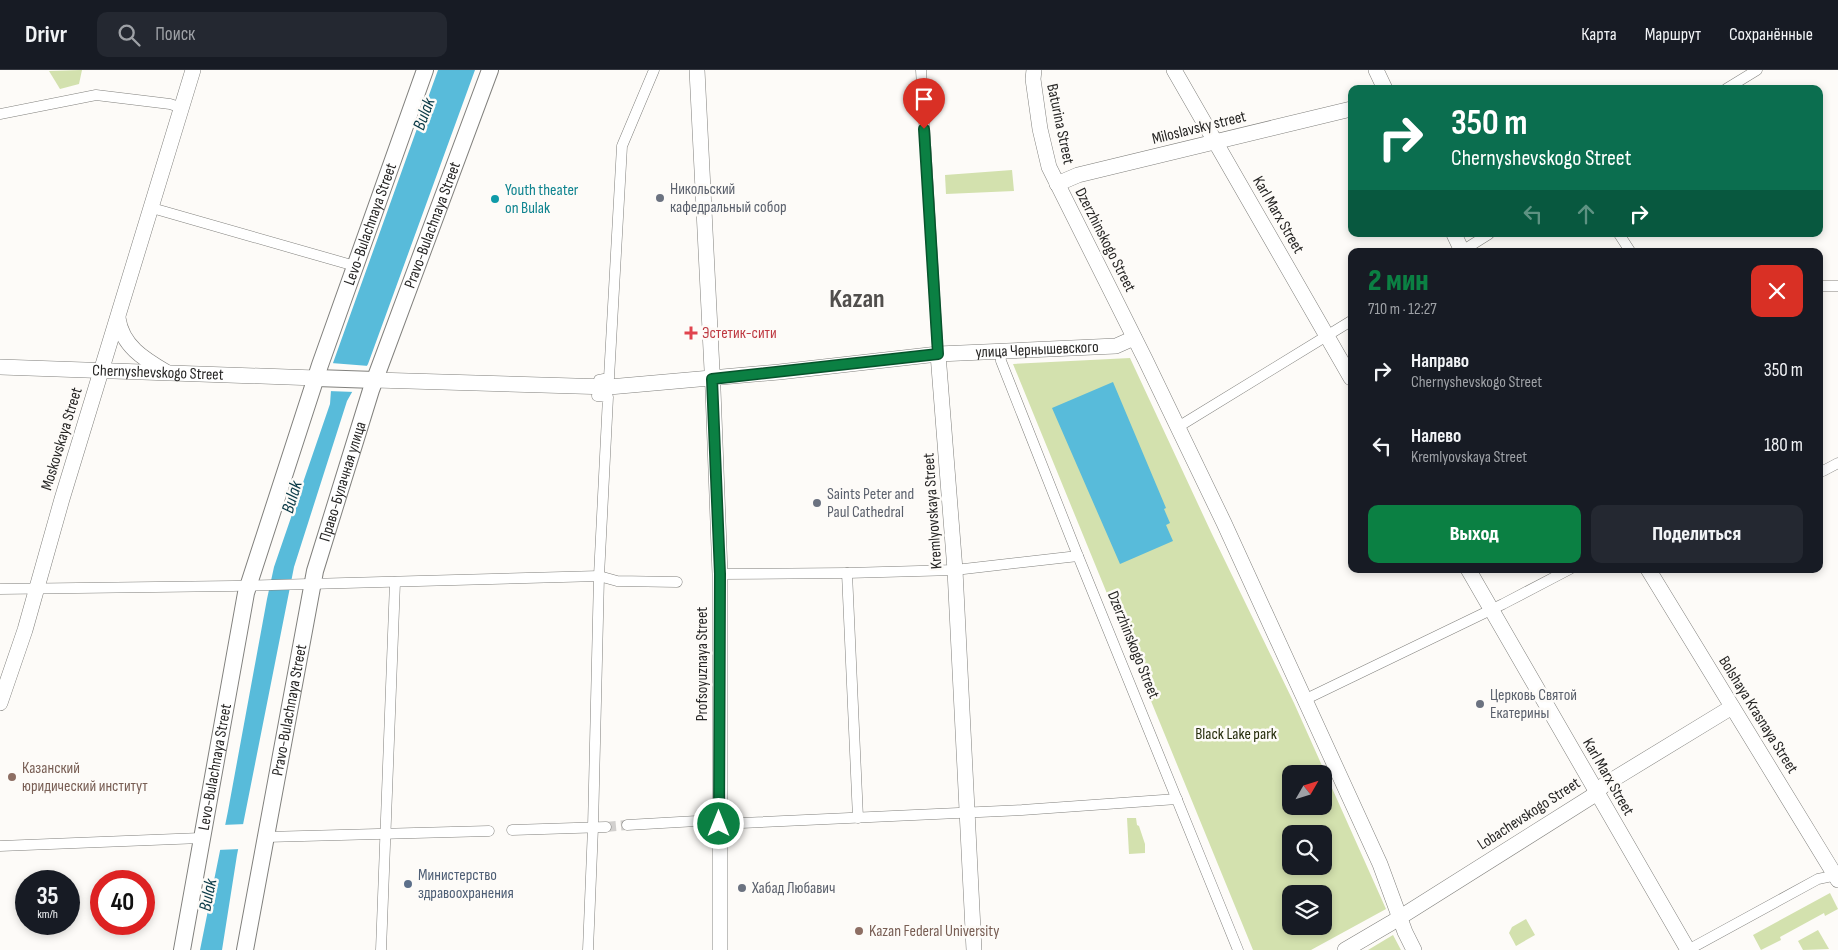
<!DOCTYPE html>
<html lang="ru">
<head>
<meta charset="utf-8">
<style>
	body { margin:0; font-family:"Sofia Sans Condensed",sans-serif; background:#242831; color:#f1f3f6; height:100vh; display:flex; flex-direction:column; font-size:19px; white-space:nowrap }
	* { box-sizing:border-box; margin:0 }
	p { font-size:16px; color:#9ea1a6 }
	.icon { flex:none; width:28px; height:28px; fill:none; stroke:currentColor; stroke-width:2; stroke-linecap:round; stroke-linejoin:round }
	.map { position:relative; flex:1; overflow:hidden }
	.drawer { position:absolute; left:1348px; top:178px; width:475px; height:325px; display:flex; flex-direction:column; background:#171b24; border-radius:10px; box-shadow:0 2px 8px #0003 }
	.drawer>* { flex:none }
	.guide { position:absolute; left:1348px; top:15px; width:475px; height:152px; border-radius:10px; box-shadow:0 2px 8px #0003; background:#0b6e4f; color:#fff; overflow:hidden }
	.needle { width:32px; rotate:51deg }
	.controls { position:absolute; left:1282px; top:695px; display:grid; gap:10px }
	.controls a { display:grid; place-items:center; width:50px; height:50px; border-radius:10px; background:#171b24; box-shadow:0 2px 8px #0003; font-size:25px }
	.speed { position:absolute; left:15px; top:800px; display:flex; gap:10px; font-size:25px; font-weight:700; text-align:center }
	.speed>* { display:grid; place-content:center; width:65px; height:65px; border-radius:50%; background:#171b24; box-shadow:0 2px 8px #0003; line-height:1 }
	.speed small { font-size:12px; font-weight:400 }
	.speed .limit { border:8px solid #d22; background:#fff; color:#111 }
	.pin { position:absolute; display:grid; place-items:center; width:42px; height:42px; color:#fff; margin:-51px -21px; border-radius:50% 50% 50% 0; rotate:-45deg; box-shadow:0 0 5px #0007 }
	.pin .icon { rotate:45deg }
	.me { position:absolute; width:55px; margin:-28px; rotate:0deg; stroke-linejoin:round; filter:drop-shadow(0 0 4px #0008) }
	.turn { display:flex; align-items:center; gap:18px; height:105px; padding:0 20px; font-size:22px }
	.turn .icon { width:65px; height:65px; stroke-width:2.5 }
	.turn b { display:block; font-size:35px; line-height:42px }
	.lanes { display:flex; align-items:center; height:48px; padding:0 20px; background:#0003; justify-content:center; gap:25px; direction:ltr }
	.lanes .off { opacity:.35 }
	.round { display:grid; place-items:center; flex:none; width:52px; height:52px; border-radius:10px; background:#242831 }
	.overview { display:flex; align-items:center; justify-content:space-between; height:85px; padding:0 20px }
	h1 { font-size:30px; font-weight:800; line-height:38px; color:#0b8043 }
	.cta { display:flex; gap:10px; margin-top:auto; padding:10px 20px }
	.cta a { flex:1; height:58px; border-radius:10px; background:#0b8043; color:#fff; font-size:20px; font-weight:800; line-height:58px; text-align:center }
	.cta a+a { background:#242831; color:#f1f3f6 }
	ul { padding:0; list-style:none }
	li { display:flex; align-items:center; gap:15px; height:75px; padding:0 20px }
	li div { flex:1 }
	li b { display:block; font-size:19px }
	li em { font-style:normal }
	header { display:flex; align-items:center; gap:30px; box-sizing:border-box; height:70px; padding:0 25px; background:#171b24; border-bottom:1px solid #363941 }
	header strong { font-size:24px }
	nav { display:flex; gap:28px; margin-inline-start:auto; font-size:18px }
	.search { width:350px; height:45px; background:#242831; display:flex; align-items:center; gap:12px; box-sizing:border-box; padding:0 18px; border-radius:10px; color:#9ea1a6; font-size:19px }
	.map>svg:first-child { display:block }
	.green { fill:#d3e1ae; fill-rule:evenodd }
	.water { fill:#58bbda }
	.pier { fill:#fdfbf8 }
	.lines { fill:none; stroke-linecap:round; stroke-linejoin:round }
	.street-tunnel { stroke:#d2d0ce; stroke-width:10; stroke-dasharray:10 5; stroke-linecap:butt }
	.street-casing { stroke:#81807d; stroke-width:11 }
	.secondary-casing { stroke:#81807d; stroke-width:16 }
	.primary-casing { stroke:#81807d; stroke-width:18 }
	.street { stroke:#fff; stroke-width:10 }
	.secondary { stroke:#fff; stroke-width:15 }
	.primary { stroke:#fff; stroke-width:16 }
	.route-casing { stroke:#07532c; stroke-width:12 }
	.route { stroke:#0b8043; stroke-width:9 }
	.worship-dot { fill:#6b7280; stroke:#fdfbf8; stroke-width:2 }
	.culture-dot { fill:#0f9aa8; stroke:#fdfbf8; stroke-width:2 }
	.health-dot { fill:#e0444e; stroke:#fdfbf8; stroke-width:2 }
	.education-dot { fill:#8d6e63; stroke:#fdfbf8; stroke-width:2 }
	.service-dot { fill:#5c6f8a; stroke:#fdfbf8; stroke-width:2 }
	.labels { text-anchor:middle; dominant-baseline:central; stroke-width:5; stroke-linejoin:round; paint-order:stroke }
	.street-label { font-size:16px; fill:#272625; stroke:#fdfbf8 }
	.worship-label { font-size:16px; fill:#5b616d; stroke:#fdfbf8; text-anchor:start }
	.culture-label { font-size:16px; fill:#0d838f; stroke:#fdfbf8; text-anchor:start }
	.health-label { font-size:16px; fill:#be3a42; stroke:#fdfbf8; text-anchor:start }
	.park-label { font-size:16px; fill:#262d0c; stroke:#fdfbf8 }
	.education-label { font-size:16px; fill:#785e54; stroke:#fdfbf8; text-anchor:start }
	.service-label { font-size:16px; fill:#4e5e75; stroke:#fdfbf8; text-anchor:start }
	.water-label { font-size:18px; font-style:italic; fill:#083845; stroke:#fdfbf8 }
	.town-label { font-size:26px; font-weight:bold; fill:#514f4d; stroke:#fdfbf8 }
</style>
</head>
<body>
<header>
<strong>Drivr</strong>
<div class="search"><svg class="icon" aria-label="search" viewBox="0 0 24 24"><circle cx="10" cy="10" r="6"/><path d="M15 15l6 6"/></svg>Поиск</div>
<nav><a>Карта</a><a>Маршрут</a><a>Сохранённые</a></nav>
</header>
<div class="map">
<svg width="1838" height="880" viewBox="0 0 1838 880">
	<rect width="100%" height="100%" fill="#fdfbf8"/>
	<g class="green">
		<polygon points="82,0 79,14 60,19 49,1"/>
		<polygon points="1012,100 1014,121 946,124 945,105"/>
		<path d="M1130,288l81,174 83,171 92,206 -75,41h-58l-240,-586zM1291,704h33v32h-33zM1291,764h33v32h-33zM1291,824h33v32h-33z"/>
		<polygon points="1127,748 1136,748 1137,755 1139,756 1145,774 1145,783 1129,784"/>
		<polygon points="1830,823 1838,839 1825,846 1824,843 1780,867 1781,870 1761,880 1753,865"/>
		<polygon points="1526,849 1535,865 1516,876 1509,863 1512,857"/>
		<polygon points="1818,860 1829,879 1803,880 1798,871"/>
		<polygon points="1393,865 1401,880 1368,880"/>
	</g>
	<g class="water">
		<polygon points="438,0 475,0 368,294 347,331 294,497 237,785 222,880 200,880 228,741 267,529 274,497 330,334 333,293"/>
		<polygon points="1113,312 1166,438 1164,439 1170,453 1166,455 1173,471 1120,494 1052,338"/>
	</g>
	<g class="pier">
		<polygon points="331,293 369,296 355,322 328,321"/>
		<polygon points="246,754 241,779 217,780 222,755"/>
	</g>
	<g class="lines">
		<polyline class="street-tunnel" points="606,757 627,755"/>
		<g class="street-casing">
			<g id="street">
				<polyline points="921,0 938,284"/>
				<polyline points="1726,19 1757,0"/>
				<polyline points="0,44 96,25 170,34 182,38"/>
				<polyline points="152,138 355,196"/>
				<polyline points="1619,164 1630,181"/>
				<polyline points="1462,181 1489,164"/>
				<polyline points="1819,216 1838,216"/>
				<polyline points="1000,282 1001,291 1076,481 1238,880"/>
				<polyline points="1178,357 1351,251"/>
				<polyline points="1819,399 1823,401 1838,393"/>
				<polyline points="847,503 858,748"/>
				<polyline points="720,504 847,503 955,500 1078,486"/>
				<polyline points="0,519 233,516 599,506 617,511 677,512"/>
				<polyline points="1304,630 1503,534 1570,499"/>
				<polyline points="719,754 1022,740 1177,729"/>
				<polyline points="627,755 697,751"/>
				<polyline points="512,760 606,757"/>
				<polyline points="266,767 489,761"/>
				<polyline points="0,776 201,768"/>
				<polyline points="381,880 395,512"/>
				<polyline points="588,880 593,757 599,506 608,327 597,326 599,310 609,308 622,76 654,0"/>
				<polyline points="1688,880 1818,809 1838,805"/>
			</g>
		</g>
		<g class="secondary-casing">
			<g id="secondary">
				<polyline points="697,0 713,320 720,504 720,880"/>
				<polyline points="1034,0 1033,9 1040,59 1049,97 1145,289 1224,453 1380,794 1405,862 1414,880"/>
				<polyline points="1174,0 1351,308"/>
				<polyline points="1376,0 1385,19"/>
				<polyline points="1057,114 1078,105 1351,39"/>
				<polyline points="1454,164 1462,181"/>
				<path d="M118,248c4,28 26,41 48,54"/>
				<polyline points="938,284 955,500 974,880"/>
				<path id="s1" d="M0,297l316,11"/>
				<path id="s2" d="M375,310l234,7 170,-15 159,-18 178,-8 18,-8"/>
				<polyline points="1468,499 1688,880"/>
				<polyline points="1648,499 1838,810"/>
				<polyline points="0,633 25,560 62,429 193,0"/>
				<polyline points="1345,880 1391,853 1591,727 1604,715 1732,637"/>
			</g>
		</g>
		<g class="primary-casing">
			<g id="primary">
				<polyline points="316,308 375,310"/>
				<path id="s3" d="M182,880l64,-357 74,-228 105,-295"/>
				<path id="s4" d="M245,880l70,-379 56,-181 119,-320"/>
			</g>
		</g>
		<use href="#street" class="street"/>
		<use href="#secondary" class="secondary"/>
		<use href="#primary" class="primary"/>
	</g>
	<g class="lines">
		<g class="route-casing">
			<polyline id="route" points="719,754 720,504 712,309 938,284 924,59"/>
		</g>
		<use href="#route" class="route"/>
	</g>
	<g class="worship-dot">
		<circle cx="660" cy="128" r="5"/>
		<circle cx="817" cy="433" r="5"/>
		<circle cx="1480" cy="634" r="5"/>
		<circle cx="742" cy="818" r="5"/>
	</g>
	<circle class="culture-dot" cx="495" cy="129" r="5"/>
	<path class="health-dot" d="M688.5 255.5h5v5h5v5h-5v5h-5v-5h-5v-5h5z"/>
	<g class="education-dot">
		<circle cx="12" cy="707" r="5"/>
		<circle cx="859" cy="861" r="5"/>
	</g>
	<circle class="service-dot" cx="408" cy="814" r="5"/>
	<g class="labels">
		<g class="street-label">
			<text transform="translate(1060 54) rotate(78)">Baturina Street</text>
			<text transform="translate(1199 58) rotate(-14)">Miloslavsky street</text>
			<text transform="translate(1278 145) rotate(60)">Karl Marx Street</text>
			<text stroke="none"><textPath href="#s3" startOffset="752">Levo-Bulachnaya Street</textPath></text>
			<text stroke="none"><textPath href="#s4" startOffset="751">Pravo-Bulachnaya Street</textPath></text>
			<text transform="translate(1105 170) rotate(63)">Dzerzhinskogo Street</text>
			<text stroke="none"><textPath href="#s2" startOffset="664">улица Чернышевского</textPath></text>
			<text stroke="none"><textPath href="#s1" startOffset="158">Chernyshevskogo Street</textPath></text>
			<text transform="translate(62 369) rotate(-73)">Moskovskaya Street</text>
			<text stroke="none"><textPath href="#s4" startOffset="479">Право-Булачная улица</textPath></text>
			<text transform="translate(933 441) rotate(-94)">Kremlyovskaya Street</text>
			<text transform="translate(1133 575) rotate(68)">Dzerzhinskogo Street</text>
			<text transform="translate(702 594) rotate(-90)">Profsoyuznaya Street</text>
			<text stroke="none"><textPath href="#s4" startOffset="244">Pravo-Bulachnaya Street</textPath></text>
			<text transform="translate(1758 645) rotate(58)">Bolshaya Krasnaya Street</text>
			<text stroke="none"><textPath href="#s3" startOffset="186">Levo-Bulachnaya Street</textPath></text>
			<text transform="translate(1608 707) rotate(60)">Karl Marx Street</text>
			<text transform="translate(1529 744) rotate(-33)">Lobachevskogo Street</text>
		</g>
		<g class="worship-label">
			<text x="670" y="119">Никольский<tspan x="670" dy="18">кафедральный собор</tspan></text>
			<text x="827" y="424">Saints Peter and<tspan x="827" dy="18">Paul Cathedral</tspan></text>
			<text x="1490" y="625">Церковь Святой<tspan x="1490" dy="18">Екатерины</tspan></text>
			<text x="752" y="818">Хабад Любавич</text>
		</g>
		<g class="culture-label">
			<text x="505" y="120">Youth theater<tspan x="505" dy="18">on Bulak</tspan></text>
		</g>
		<g class="health-label">
			<text x="702" y="263">Эстетик-сити</text>
		</g>
		<g class="park-label">
			<text x="1236" y="664">Black Lake park</text>
		</g>
		<g class="education-label">
			<text x="22" y="698">Казанский<tspan x="22" dy="18">юридический институт</tspan></text>
			<text x="869" y="861">Kazan Federal University</text>
		</g>
		<g class="service-label">
			<text x="418" y="805">Министерство<tspan x="418" dy="18">здравоохранения</tspan></text>
		</g>
		<g class="water-label">
			<text transform="translate(424 44) rotate(-70)">Bulak</text>
			<text transform="translate(292 427) rotate(-73)">Bulak</text>
			<text transform="translate(208 825) rotate(-79)">Bulak</text>
		</g>
		<g class="town-label">
			<text x="857" y="229">Kazan</text>
		</g>
	</g>
</svg>
<div class="controls">
<a><svg class="needle" viewBox="-14 -14 28 28"><path d="M0-13l5 13h-10z" fill="#e53935"/><path d="M0 13l5-13h-10z" fill="#9ea1a6"/></svg></a>
<a><svg class="icon" aria-label="search" viewBox="0 0 24 24"><circle cx="10" cy="10" r="6"/><path d="M15 15l6 6"/></svg></a>
<a><svg class="icon" aria-label="layers" viewBox="0 0 24 24"><path d="M12 4l9 5-9 5-9-5zM3 14l9 5 9-5"/></svg></a>
</div>
<div class="speed"><div>35<small>km/h</small></div><div class="limit">40</div></div>
<div class="pin" style="left:924px;top:59px;background:#d93025"><svg class="icon" aria-label="arrive" viewBox="0 0 24 24"><path d="M6 21V4h12l-3 4 3 4H6"/></svg></div>
<svg class="me" style="left:719px;top:754px" viewBox="-20 -20 40 40"><circle r="17" fill="#0b8043" stroke="#fff" stroke-width="3"/><path d="M0-11L8 9 0 5-8 9z" fill="#fff"/></svg>
<div class="guide">
<div class="turn"><svg class="icon" aria-label="right" viewBox="0 0 24 24"><path d="M7 20v-9h11M14 6l5 5-5 5"/></svg><div><b>350 m</b>Chernyshevskogo Street</div></div>
<div class="lanes"><svg class="icon off" aria-label="left" viewBox="0 0 24 24"><path d="M17 20v-9H6M10 6l-5 5 5 5"/></svg><svg class="icon off" aria-label="ahead" viewBox="0 0 24 24"><path d="M12 20V5M6 11l6-6 6 6"/></svg><svg class="icon" aria-label="right" viewBox="0 0 24 24"><path d="M7 20v-9h11M14 6l5 5-5 5"/></svg></div>
</div>
<section class="drawer">
<div class="overview"><div><h1>2 мин</h1><p>710 m · 12:27</p></div><a class="round" style="background:#d93025;color:#fff"><svg class="icon" aria-label="close" viewBox="0 0 24 24"><path d="M6 6l12 12M18 6L6 18"/></svg></a></div>
<ul>
<li><svg class="icon" aria-label="right" viewBox="0 0 24 24"><path d="M7 20v-9h11M14 6l5 5-5 5"/></svg><div><b>Направо</b><p>Chernyshevskogo Street</p></div><em>350 m</em></li>
<li><svg class="icon" aria-label="left" viewBox="0 0 24 24"><path d="M17 20v-9H6M10 6l-5 5 5 5"/></svg><div><b>Налево</b><p>Kremlyovskaya Street</p></div><em>180 m</em></li>
</ul>
<div class="cta"><a>Выход</a><a>Поделиться</a></div>
</section>
</div>
</body>
</html>
